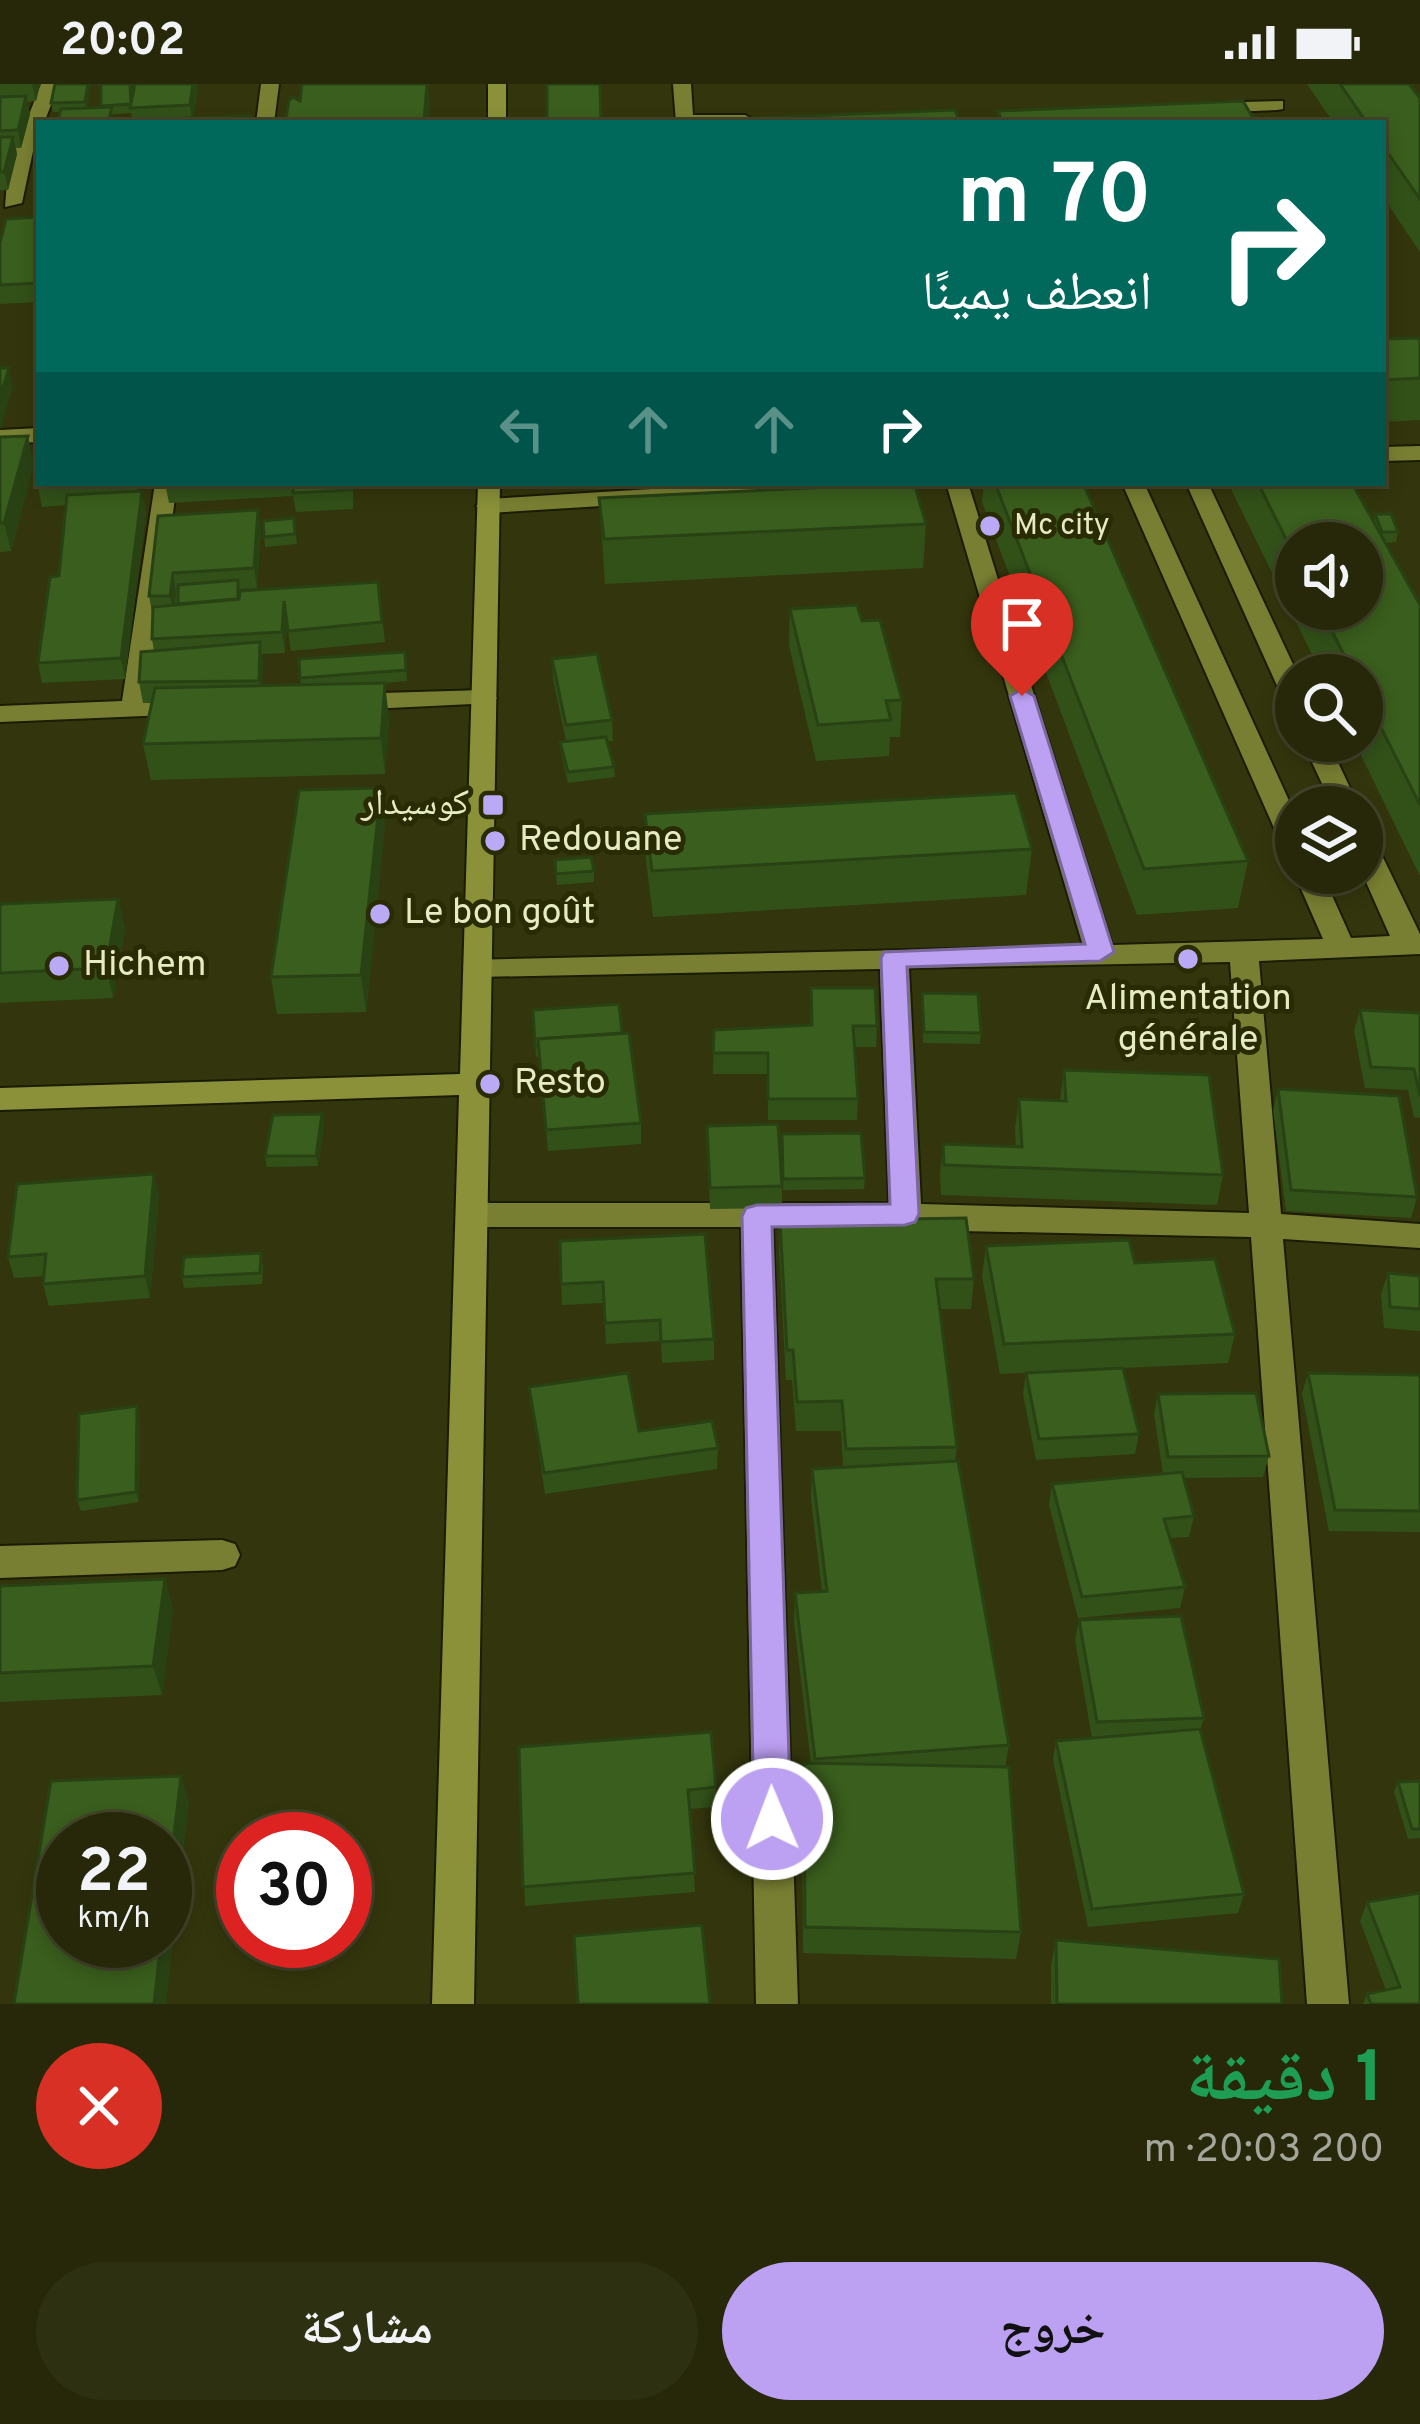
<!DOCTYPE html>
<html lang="ar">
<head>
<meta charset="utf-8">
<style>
	body { margin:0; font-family:Overpass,"Noto Naskh Arabic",sans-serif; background:#2e3012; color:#f1f3f6; direction:rtl; height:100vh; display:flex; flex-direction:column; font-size:45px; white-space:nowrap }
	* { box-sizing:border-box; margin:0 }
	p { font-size:39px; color:#a4a69c }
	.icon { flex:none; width:66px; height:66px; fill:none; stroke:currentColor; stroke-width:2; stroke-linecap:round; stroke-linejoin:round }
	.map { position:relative; height:1920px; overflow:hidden; direction:ltr }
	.side { display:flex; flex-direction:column; background:#262809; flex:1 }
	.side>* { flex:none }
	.guide { position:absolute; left:36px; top:36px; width:1350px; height:366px; border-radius:0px; box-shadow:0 6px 18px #0003,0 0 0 3px #42442a; direction:rtl; background:#00695c; color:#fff; overflow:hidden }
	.fabs { position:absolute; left:1275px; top:438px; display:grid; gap:24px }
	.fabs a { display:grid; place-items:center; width:108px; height:108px; border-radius:50%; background:#262809; box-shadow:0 6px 18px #0003,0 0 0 3px #42442a; font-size:60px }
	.speed { position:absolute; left:36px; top:1728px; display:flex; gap:24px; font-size:60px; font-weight:700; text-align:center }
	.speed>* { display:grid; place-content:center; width:156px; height:156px; border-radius:50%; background:#262809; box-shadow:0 6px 18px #0003,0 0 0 3px #42442a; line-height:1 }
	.speed small { font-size:30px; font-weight:400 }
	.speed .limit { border:18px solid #d22; background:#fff; color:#111 }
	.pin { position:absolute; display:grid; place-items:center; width:102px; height:102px; color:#fff; margin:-123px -51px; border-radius:50% 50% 50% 0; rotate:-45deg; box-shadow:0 0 12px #0007 }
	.pin .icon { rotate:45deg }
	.me { position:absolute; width:132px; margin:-66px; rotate:359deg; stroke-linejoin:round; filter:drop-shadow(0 0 9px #0008) }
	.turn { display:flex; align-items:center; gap:42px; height:252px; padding:0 36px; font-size:54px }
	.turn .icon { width:156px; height:156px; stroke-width:2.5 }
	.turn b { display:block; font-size:84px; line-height:102px }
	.lanes { display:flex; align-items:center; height:114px; padding:0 36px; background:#0003; justify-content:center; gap:60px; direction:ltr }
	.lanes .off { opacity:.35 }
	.round { display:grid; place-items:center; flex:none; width:126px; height:126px; border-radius:63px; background:#2e3012 }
	.overview { display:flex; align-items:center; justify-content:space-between; height:204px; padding:0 36px }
	h1 { font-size:72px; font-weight:700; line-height:90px; color:#1e9e55 }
	.action { display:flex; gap:24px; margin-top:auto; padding:24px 36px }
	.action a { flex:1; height:138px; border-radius:72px; background:#bca0f2; color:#111; font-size:48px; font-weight:700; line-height:138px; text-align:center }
	.action a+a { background:#2e3012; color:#f1f3f6 }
	.status { display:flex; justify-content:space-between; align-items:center; height:84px; padding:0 60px; background:#262809; direction:ltr }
	.status svg { height:33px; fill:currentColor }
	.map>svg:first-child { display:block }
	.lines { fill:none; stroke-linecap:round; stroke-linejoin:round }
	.minor-casing { stroke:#1b1c05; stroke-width:4 }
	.secondary-casing { stroke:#1b1c05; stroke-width:4 }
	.minor { fill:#797f32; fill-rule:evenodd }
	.secondary { fill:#8a9139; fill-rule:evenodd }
	.wall { fill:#325119; fill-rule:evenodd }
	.shaded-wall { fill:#294214 }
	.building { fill:#3a5e1d; stroke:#294214; stroke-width:3 }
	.route { fill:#bca0f2; stroke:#7a689d; stroke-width:3 }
	.poi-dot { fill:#baaaf6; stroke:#292c02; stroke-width:4.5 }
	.labels { text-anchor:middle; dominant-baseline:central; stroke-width:10; stroke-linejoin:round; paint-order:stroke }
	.far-poi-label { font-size:30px; fill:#e6ebc5; stroke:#292c02; text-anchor:start }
	.poi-label { font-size:36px; fill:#e6ebc5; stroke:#292c02; text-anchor:start }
</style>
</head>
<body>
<div class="status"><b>20:02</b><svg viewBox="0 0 49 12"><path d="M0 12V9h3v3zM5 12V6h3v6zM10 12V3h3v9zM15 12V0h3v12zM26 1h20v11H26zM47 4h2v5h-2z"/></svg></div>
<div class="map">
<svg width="1420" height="1920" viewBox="0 0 1420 1920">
	<rect width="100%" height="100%" fill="#33360c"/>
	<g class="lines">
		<g class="minor-casing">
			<g id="minor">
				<polygon points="41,0 59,0 44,39 39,39 22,119 5,123 8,84"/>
				<polygon points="261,0 279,0 274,39 256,39"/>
				<polygon points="673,0 691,0 693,31 745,31 754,36 676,39"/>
				<polygon points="1283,17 1283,25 1277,26 1205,29 1196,24 1205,19"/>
				<polygon points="39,344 39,358 0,360 0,346"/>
				<polygon points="1420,362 1420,376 1383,377 1383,363"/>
				<polygon points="155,399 177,399 148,616 192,614 205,622 192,630 0,638 0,622 122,617"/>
				<polygon points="750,399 873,399 862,406 488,429 476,422 488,415"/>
				<path d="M946,399h22l144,462 211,-6 -29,-66 2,-3 26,3 29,65 39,-2 -28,-63v-39l14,9 44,91v20l-161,7 22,253 139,10v24l-137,-9 66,765h-42l-56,-767 -478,-10 25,777h-42l-15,-777h-268l-11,-4 -5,-8 5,-8 11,-4h416l-9,-234 -402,8 -15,-10 5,-7 615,-14zM1230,878l19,251 -328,-9 -12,-236z"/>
				<polygon points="1122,399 1144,399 1296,732 1296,771 1282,762"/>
				<polygon points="1186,399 1208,399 1298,591 1296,623 1283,615"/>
				<polygon points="484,606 497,614 493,619 348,626 335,618 348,610"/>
				<polygon points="1302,657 1328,657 1359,723 1333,723"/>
				<polygon points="222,1456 235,1460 240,1471 235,1482 222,1486 0,1494 0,1462"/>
			</g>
		</g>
		<g class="secondary-casing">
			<g id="secondary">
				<rect x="488" y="0" width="18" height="39"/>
				<polygon points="478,399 500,399 474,1920 432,1920 459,1011 0,1026 0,1004 460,990"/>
			</g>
		</g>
		<use href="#minor" class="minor"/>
		<use href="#secondary" class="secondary"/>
	</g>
	<g class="wall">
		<polygon points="0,0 40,0 36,17 27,18 30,30 21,64 16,64 17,70 8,106 0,106"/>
		<polygon points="91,0 87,24 102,24 101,0 132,15 198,5 193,34 250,39 133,39 131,29 58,35 60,28 53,28 51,19"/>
		<polygon points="1307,0 1409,0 1420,14 1420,168 1383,113 1383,39 1334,39"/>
		<polygon points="39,133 39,218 0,220 0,159"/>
		<polygon points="1420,254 1420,336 1383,338 1383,255"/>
		<polygon points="0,353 34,380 11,467 0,468"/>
		<polygon points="39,399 139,399 138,408 146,427 125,595 42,599 38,579 59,492 66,421 42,423 38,403"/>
		<polygon points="165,399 353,399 353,425 296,428 293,412 169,419"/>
		<polygon points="984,399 1083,399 1248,777 1238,824 1137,831 982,418"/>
		<path d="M1228,399h124l22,39 1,-8 23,18 -2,10 -11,1 35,62v271l-66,-135h8v-66h-40zM1296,459l66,66h-66z"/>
		<polygon points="599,414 926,440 923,484 605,500"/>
		<polygon points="258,426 261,446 257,504 240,505 240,508 378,498 385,558 291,567 287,540 285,569 262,570 262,602 301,601 299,575 405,568 407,597 384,599 389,635 385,690 151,696 143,660 152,619 143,619 139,598 154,567 152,555 153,533 149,512 158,432"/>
		<polygon points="294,434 297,460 265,463 263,437"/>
		<polygon points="790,525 862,537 902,616 900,653 890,653 889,672 816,677 789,561"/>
		<polygon points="552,575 612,636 613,657 608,657 614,683 615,693 568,699 561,668 560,658 566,657 553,595"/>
		<polygon points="645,730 1032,765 1026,811 653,833 646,776"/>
		<polygon points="385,741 366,928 277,930 271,893"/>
		<polygon points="555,776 594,787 594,798 557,801"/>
		<polygon points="118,815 125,845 113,914 0,919 0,820"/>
		<polygon points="811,904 877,942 876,963 855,963 858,1015 857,1036 768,1036 768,990 713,990 714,946 810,941"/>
		<polygon points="922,909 981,949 980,960 923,959"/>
		<polygon points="533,926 622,949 641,1039 641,1060 548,1067 539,972 536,973"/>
		<polygon points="1360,926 1420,929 1420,1034 1414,1033 1408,1006 1365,1004 1354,947"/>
		<polygon points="1064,986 1223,1091 1217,1121 941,1111 940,1091 943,1060 1016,1063 1015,1045 1019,1015 1060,1016"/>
		<polygon points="1278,1005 1417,1113 1411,1134 1286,1127 1273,1026"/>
		<polygon points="324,1041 318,1082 267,1083 265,1072"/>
		<polygon points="707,1042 782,1102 782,1124 710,1125"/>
		<polygon points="782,1050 865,1094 864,1105 783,1106"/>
		<polygon points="159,1111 150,1214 49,1222 43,1200 44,1192 14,1194 8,1173"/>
		<polygon points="780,1137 974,1195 971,1225 940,1225 957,1363 955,1377 1009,1661 1005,1683 1021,1848 1016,1875 803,1869 802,1707 804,1679 811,1679 794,1538 795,1509 822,1507 811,1415 812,1385 843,1384 841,1347 796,1347 792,1296 786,1296 779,1167"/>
		<polygon points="560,1157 714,1255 714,1276 662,1279 661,1257 606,1260 604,1219 562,1221"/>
		<polygon points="986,1162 1135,1179 1235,1250 1228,1279 1123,1284 1139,1350 1135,1370 1036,1376 1023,1310 1026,1289 1121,1284 1000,1290 982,1192"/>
		<polygon points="263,1180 262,1200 184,1204 182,1193"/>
		<polygon points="1388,1189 1420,1192 1420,1247 1384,1244 1381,1210"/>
		<polygon points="1308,1289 1420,1291 1420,1448 1329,1447 1302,1310"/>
		<polygon points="529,1303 639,1347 718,1364 717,1385 545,1410"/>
		<polygon points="1158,1310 1269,1372 1263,1393 1183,1394 1194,1432 1189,1453 1170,1454 1185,1503 1180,1524 1078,1534 1049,1421 1052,1400 1163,1390 1154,1330"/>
		<polygon points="137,1322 140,1333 139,1418 81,1427 77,1416"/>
		<polygon points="0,1502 173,1524 162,1611 0,1618"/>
		<polygon points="1079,1536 1204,1634 1200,1647 1244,1810 1238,1829 1088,1843 1053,1676 1056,1657 1092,1654 1075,1556"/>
		<polygon points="519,1663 716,1703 716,1723 690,1725 695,1808 525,1822"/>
		<polygon points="1420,1697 1420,1754 1408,1755 1394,1708 1398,1698"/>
		<polygon points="1367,1818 1420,1920 1363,1920 1367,1910 1386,1906 1360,1837"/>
		<polygon points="1056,1856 1282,1920 1051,1920 1051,1882"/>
	</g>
	<g class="shaded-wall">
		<polygon points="32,0 40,0 36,17"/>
		<polygon points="88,0 91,0 87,27 85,18"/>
		<polygon points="193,0 197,0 198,5 192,39 190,21"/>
		<polygon points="427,0 428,0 430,20 429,39 424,39"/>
		<polygon points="26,12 30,30 21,64 18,46"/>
		<polygon points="13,53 17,70 8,106 4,88"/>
		<polygon points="9,284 13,303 0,346 0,313"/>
		<polygon points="28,352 34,380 11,467 4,439"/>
		<polygon points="142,407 146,427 125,595 121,574"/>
		<polygon points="258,426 261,446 257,504 254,484"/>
		<polygon points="173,489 176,509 174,532 170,512"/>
		<polygon points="284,517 287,537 285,569 282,548"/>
		<polygon points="260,558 263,578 262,617 259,597"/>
		<polygon points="385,599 389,635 385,690 381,654"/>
		<polygon points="381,704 385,741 366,928 361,891"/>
		<polygon points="118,815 125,845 113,914 106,884"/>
		<polygon points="322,1030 324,1041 318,1082 316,1072"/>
		<polygon points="154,1090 159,1111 150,1214 145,1192"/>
		<polygon points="137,1322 140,1333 139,1418 136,1408"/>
		<polygon points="165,1495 173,1524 162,1611 153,1582"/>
		<polygon points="181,1692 189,1720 166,1920 154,1920 161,1857 165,1857 165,1827"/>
	</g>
	<g class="building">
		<polygon points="55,0 88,0 85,18 51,19"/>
		<polygon points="101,0 130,0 131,20 101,22"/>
		<polygon points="135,0 193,0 190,21 130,24"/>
		<polygon points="302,0 427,0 424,38 438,37 438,39 285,39 289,17 292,13 300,17"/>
		<polygon points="547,0 600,0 601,39 547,39"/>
		<polygon points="1340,0 1409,0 1420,14 1420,115 1383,62 1383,39 1367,39"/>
		<polygon points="26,12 18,46 0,47 0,13"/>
		<polygon points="1243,17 1256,39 1003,39 998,27"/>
		<polygon points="112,23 108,39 41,39 42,35 58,35 61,25"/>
		<polygon points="955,26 960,39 708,39 707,36"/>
		<polygon points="250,32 249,39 163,39 164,35"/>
		<polygon points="0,53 13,53 4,88 0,88"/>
		<polygon points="39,133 39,199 0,201 0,159 6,135"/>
		<polygon points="1420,254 1420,294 1383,296 1383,255"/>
		<polygon points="0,284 9,284 0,313"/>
		<polygon points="28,352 4,439 0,439 0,353"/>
		<polygon points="39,398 39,399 116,399 38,403"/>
		<polygon points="293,399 351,399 351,406 293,409"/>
		<polygon points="914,399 926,440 604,455 599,414"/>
		<polygon points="995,399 1083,399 1248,777 1144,785"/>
		<polygon points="1258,399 1352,399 1420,521 1420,721 1362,606 1362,591 1354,591 1321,525 1362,525 1362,459 1296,459 1296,475"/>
		<polygon points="142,407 121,574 38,579 50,493 59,492 67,411"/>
		<polygon points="258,426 254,484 173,489 170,512 149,512 158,432"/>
		<polygon points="1375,430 1391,430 1398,448 1382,448"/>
		<polygon points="294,434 295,450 264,453 263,437"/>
		<polygon points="238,496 238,515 178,520 178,501"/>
		<polygon points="378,498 382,538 288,547 284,517 282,548 152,555 153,523 239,515 240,507"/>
		<polygon points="857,521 862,537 880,536 902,616 886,617 891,636 818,641 790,525"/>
		<polygon points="260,558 259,597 139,598 141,568"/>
		<polygon points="405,568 406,586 300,594 299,575"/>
		<polygon points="597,570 612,636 566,641 552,575"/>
		<polygon points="385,599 381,654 143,660 155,604"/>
		<polygon points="606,653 614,683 568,688 560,658"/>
		<polygon points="381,704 361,891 271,893 299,706"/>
		<polygon points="1016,709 1032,765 652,787 645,730"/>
		<polygon points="591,773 594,787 556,790 555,776"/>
		<polygon points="118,815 106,884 0,889 0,820"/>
		<polygon points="811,904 875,904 877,942 853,942 858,1015 768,1015 768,969 713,969 714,946 812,941"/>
		<polygon points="922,909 978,910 981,949 924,948"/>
		<polygon points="619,920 622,949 538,955 539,961 535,962 533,926"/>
		<polygon points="1360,926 1420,929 1420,1012 1414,985 1371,983"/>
		<polygon points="629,949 641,1039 546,1046 538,955"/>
		<polygon points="1064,986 1209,991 1223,1091 944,1081 943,1060 1022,1063 1019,1015 1066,1017"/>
		<polygon points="1278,1005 1399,1012 1417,1113 1291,1106"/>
		<polygon points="322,1030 316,1072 265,1072 273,1031"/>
		<polygon points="778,1040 782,1102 710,1104 707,1042"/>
		<polygon points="861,1049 865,1094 783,1095 782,1050"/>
		<polygon points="154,1090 145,1192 43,1200 46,1170 8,1173 17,1100"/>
		<polygon points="966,1134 974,1195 936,1195 957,1363 846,1365 842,1317 797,1318 793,1266 787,1266 780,1137"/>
		<polygon points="705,1150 714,1255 661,1258 660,1236 605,1239 603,1198 561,1200 560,1157"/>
		<polygon points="1129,1156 1135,1179 1215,1175 1235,1250 1004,1260 986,1162"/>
		<polygon points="261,1169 260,1189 182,1193 184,1173"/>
		<polygon points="1388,1189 1420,1192 1420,1225 1390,1223"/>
		<polygon points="1123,1284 1139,1350 1039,1355 1026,1289"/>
		<polygon points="628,1289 639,1347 712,1337 718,1364 544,1389 529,1303"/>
		<polygon points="1308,1289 1420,1291 1420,1427 1335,1426"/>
		<polygon points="1256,1309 1269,1372 1168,1373 1158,1310"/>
		<polygon points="137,1322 136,1408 77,1416 79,1330"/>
		<polygon points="958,1377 1009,1661 815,1675 795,1509 827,1507 812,1385"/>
		<polygon points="1182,1388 1194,1432 1164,1435 1185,1503 1082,1513 1052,1400"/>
		<polygon points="165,1495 153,1582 0,1589 0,1502"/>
		<polygon points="1181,1532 1204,1634 1097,1638 1079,1536"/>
		<polygon points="1200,1645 1244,1810 1092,1825 1056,1657"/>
		<polygon points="711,1648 716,1703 688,1706 695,1789 523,1803 519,1663"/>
		<polygon points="804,1679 1009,1683 1021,1848 805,1843"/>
		<polygon points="181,1692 165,1827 165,1755 63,1755 63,1857 161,1857 154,1920 14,1920 51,1697"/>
		<polygon points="1420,1697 1420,1745 1412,1745 1398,1698"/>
		<polygon points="1420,1809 1420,1920 1371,1920 1367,1910 1400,1903 1367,1818"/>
		<polygon points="702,1841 710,1920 578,1920 574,1852"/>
		<polygon points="1056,1856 1279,1875 1282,1920 1057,1920"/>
	</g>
	<polygon class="route" points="1022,605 1034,612 1114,868 1100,877 907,883 919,1130 915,1138 905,1141 772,1143 791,1735 785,1746 772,1751 760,1746 754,1735 742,1132 746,1124 757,1121 890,1120 881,874 884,868 1085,860 1010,612"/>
	<g class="poi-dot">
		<circle cx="990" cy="442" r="12"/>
		<rect x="481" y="709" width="24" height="24" rx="6"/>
		<circle cx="495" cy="757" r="12"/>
		<circle cx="380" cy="830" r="12"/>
		<circle cx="1188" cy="875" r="12"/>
		<circle cx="59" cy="882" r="12"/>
		<circle cx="490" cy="1000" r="12"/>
	</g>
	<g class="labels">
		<g class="far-poi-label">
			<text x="1014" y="442">Mc city</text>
		</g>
		<g class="poi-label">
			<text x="469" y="721" text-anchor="end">كوسيدار</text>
			<text x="519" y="757">Redouane</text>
			<text x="404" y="830">Le bon goût</text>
			<text x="83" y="882">Hichem</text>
			<text x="1188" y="916" text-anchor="middle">Alimentation<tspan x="1188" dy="41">générale</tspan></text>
			<text x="514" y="1000">Resto</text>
		</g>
	</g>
</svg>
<div class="fabs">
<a><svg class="icon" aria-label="sound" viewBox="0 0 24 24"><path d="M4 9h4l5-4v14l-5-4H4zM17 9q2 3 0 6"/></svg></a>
<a><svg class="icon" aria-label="search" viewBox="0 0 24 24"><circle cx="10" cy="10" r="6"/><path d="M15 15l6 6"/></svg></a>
<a><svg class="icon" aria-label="layers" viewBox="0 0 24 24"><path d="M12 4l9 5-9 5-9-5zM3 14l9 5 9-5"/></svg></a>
</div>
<div class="speed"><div>22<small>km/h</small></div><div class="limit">30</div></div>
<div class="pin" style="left:1022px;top:612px;background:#d93025"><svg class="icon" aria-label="arrive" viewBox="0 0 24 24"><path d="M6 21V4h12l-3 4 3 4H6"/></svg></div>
<svg class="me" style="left:772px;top:1735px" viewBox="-20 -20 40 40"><circle r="17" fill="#bca0f2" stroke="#fff" stroke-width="3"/><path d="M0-11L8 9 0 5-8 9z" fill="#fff"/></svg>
<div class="guide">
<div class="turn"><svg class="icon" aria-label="right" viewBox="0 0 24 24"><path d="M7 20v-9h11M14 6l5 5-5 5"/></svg><div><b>70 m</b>انعطف يمينًا</div></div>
<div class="lanes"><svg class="icon off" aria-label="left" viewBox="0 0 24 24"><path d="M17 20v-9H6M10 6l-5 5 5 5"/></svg><svg class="icon off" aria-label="ahead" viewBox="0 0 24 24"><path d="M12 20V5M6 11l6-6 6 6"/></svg><svg class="icon off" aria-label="ahead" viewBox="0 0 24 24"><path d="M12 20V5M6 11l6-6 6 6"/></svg><svg class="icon" aria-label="right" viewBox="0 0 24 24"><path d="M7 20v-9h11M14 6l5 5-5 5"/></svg></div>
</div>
</div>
<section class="side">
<div class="overview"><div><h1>1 دقيقة</h1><p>200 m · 20:03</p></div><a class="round" style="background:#d93025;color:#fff"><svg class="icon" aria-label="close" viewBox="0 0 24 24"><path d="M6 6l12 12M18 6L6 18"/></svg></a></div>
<div class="action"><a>خروج</a><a>مشاركة</a></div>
</section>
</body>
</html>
